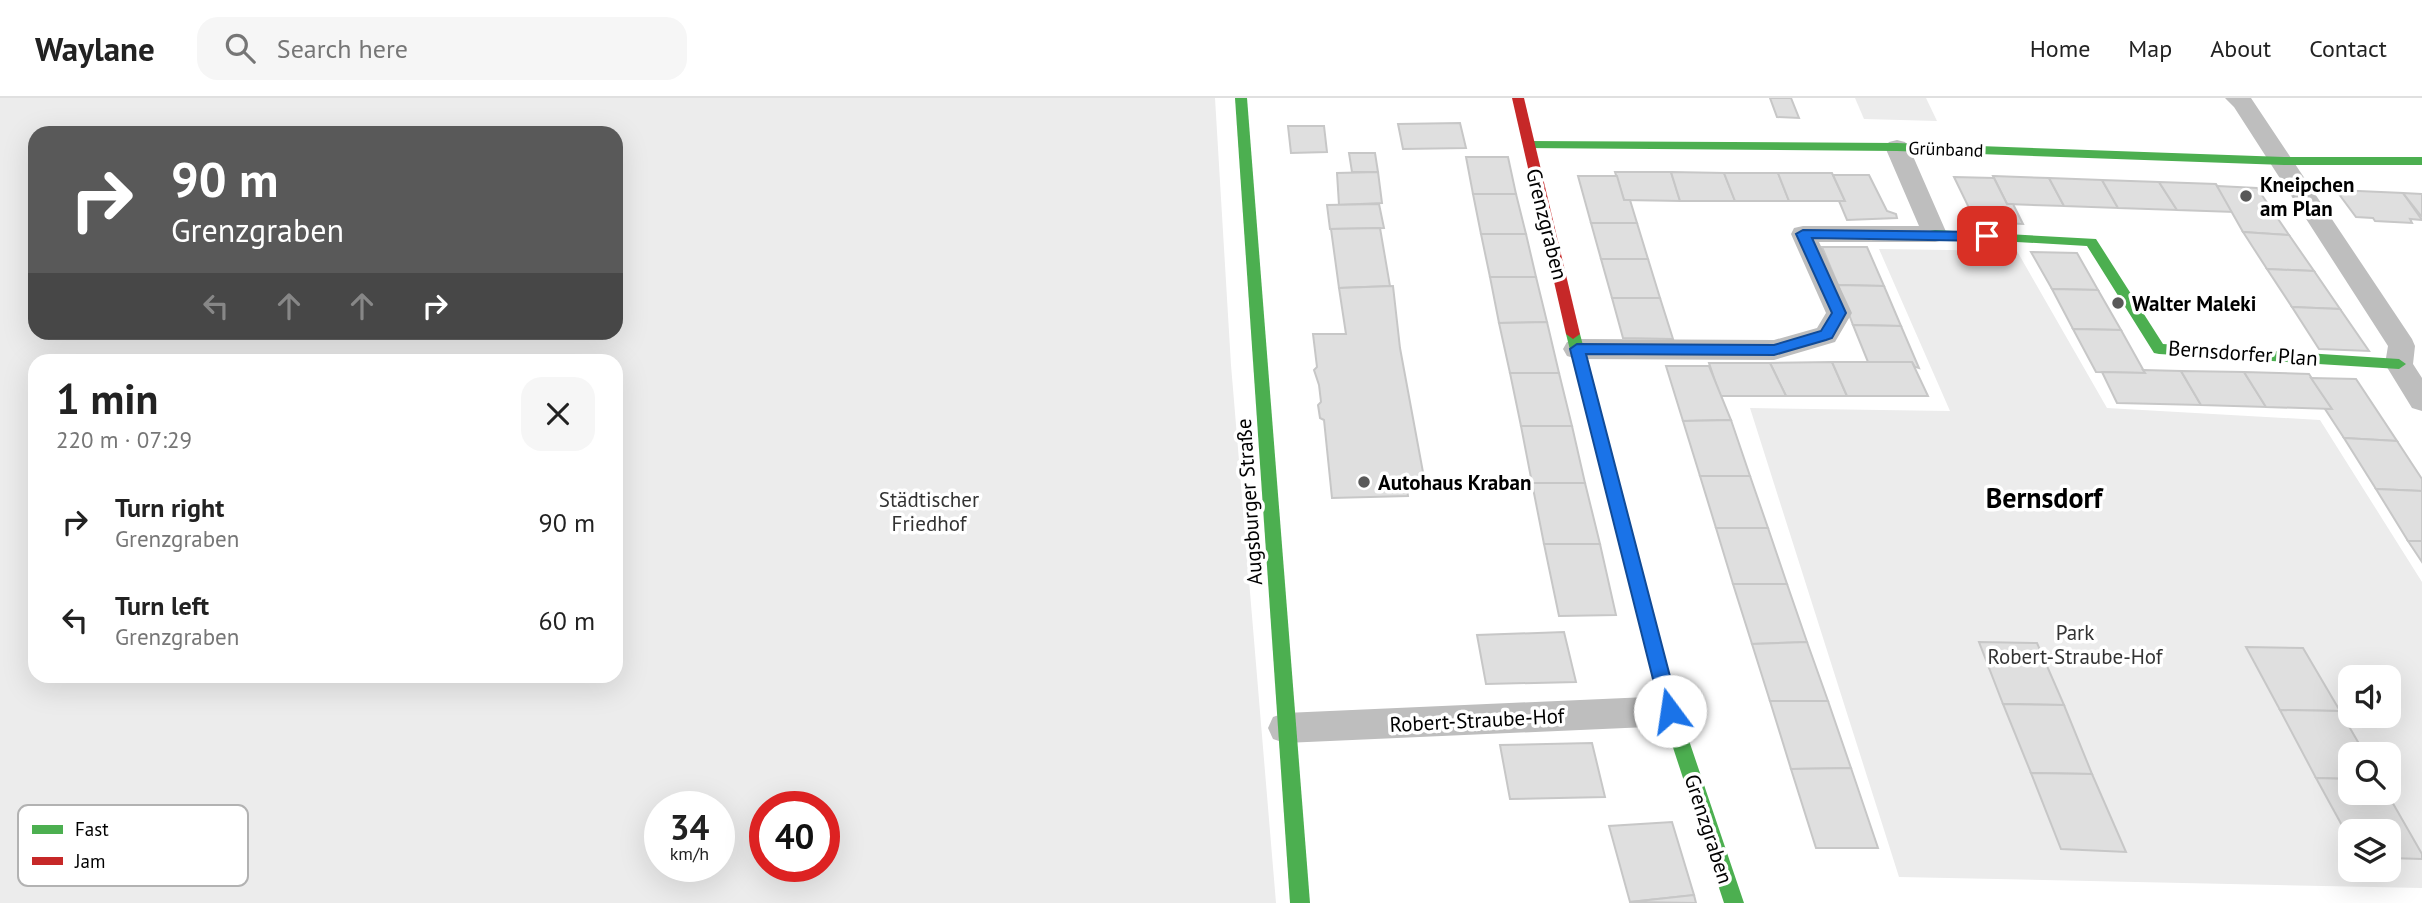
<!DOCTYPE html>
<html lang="en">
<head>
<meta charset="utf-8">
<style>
	body { margin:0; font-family:"PT Sans",sans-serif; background:#f6f6f6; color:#222; height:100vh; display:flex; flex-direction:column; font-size:26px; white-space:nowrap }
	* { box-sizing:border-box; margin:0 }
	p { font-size:23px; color:#767676 }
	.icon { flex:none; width:38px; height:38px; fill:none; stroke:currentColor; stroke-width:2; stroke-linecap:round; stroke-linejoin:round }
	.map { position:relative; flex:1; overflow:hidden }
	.details { position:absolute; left:28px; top:256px; width:595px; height:329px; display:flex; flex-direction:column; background:#fff; border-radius:21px; box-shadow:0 7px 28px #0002 }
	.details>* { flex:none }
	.banner { position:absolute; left:28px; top:28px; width:595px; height:214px; border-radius:21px; box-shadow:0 7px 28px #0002; background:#595959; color:#fff; overflow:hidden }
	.buttons { position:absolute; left:2338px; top:567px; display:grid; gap:14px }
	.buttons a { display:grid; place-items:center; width:63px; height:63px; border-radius:14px; background:#fff; box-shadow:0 7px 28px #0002; font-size:35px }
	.speed { position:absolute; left:644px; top:693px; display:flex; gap:14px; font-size:35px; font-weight:700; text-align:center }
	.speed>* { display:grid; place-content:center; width:91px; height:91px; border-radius:50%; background:#fff; box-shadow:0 7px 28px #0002; line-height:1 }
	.speed small { font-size:18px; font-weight:400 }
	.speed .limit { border:10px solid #d22; background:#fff; color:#111 }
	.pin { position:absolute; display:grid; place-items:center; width:60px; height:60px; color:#fff; margin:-30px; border-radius:14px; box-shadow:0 4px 10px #0006 }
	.me { position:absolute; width:77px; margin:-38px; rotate:346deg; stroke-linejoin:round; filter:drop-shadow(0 0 5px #0008) }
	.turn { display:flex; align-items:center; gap:24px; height:147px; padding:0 28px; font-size:32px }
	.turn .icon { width:91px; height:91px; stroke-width:2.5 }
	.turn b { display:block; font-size:49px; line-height:60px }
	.lanes { display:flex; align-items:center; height:66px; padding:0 28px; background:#0003; justify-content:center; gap:35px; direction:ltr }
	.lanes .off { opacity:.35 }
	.round { display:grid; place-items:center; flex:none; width:74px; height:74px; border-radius:21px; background:#f6f6f6 }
	.overview { display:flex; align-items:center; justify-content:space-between; height:119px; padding:0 28px }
	h1 { font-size:42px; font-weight:800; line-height:52px }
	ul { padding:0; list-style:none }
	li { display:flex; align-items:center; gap:21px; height:98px; padding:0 28px }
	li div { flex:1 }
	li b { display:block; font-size:26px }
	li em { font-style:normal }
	header { display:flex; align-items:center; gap:42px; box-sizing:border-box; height:98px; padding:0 35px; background:#fff; border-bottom:2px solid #e0e0e0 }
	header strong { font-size:33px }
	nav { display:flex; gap:38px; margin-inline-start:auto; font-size:24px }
	.search { width:490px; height:63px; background:#f6f6f6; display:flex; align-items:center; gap:18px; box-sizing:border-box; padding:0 24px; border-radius:21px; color:#767676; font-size:26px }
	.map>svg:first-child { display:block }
	.green { fill:#ececec; fill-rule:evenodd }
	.building { fill:#dfdfdf; stroke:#c7c7c7; stroke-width:2 }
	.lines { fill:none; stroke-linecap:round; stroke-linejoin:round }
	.street { fill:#bebebe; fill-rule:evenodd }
	.fast { fill:#4caf50; fill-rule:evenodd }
	.jam { fill:#c62828; fill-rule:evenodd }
	.route { fill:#1a73e8; stroke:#114b97; stroke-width:2 }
	.poi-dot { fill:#595959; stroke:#fff; stroke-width:2.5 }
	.labels { text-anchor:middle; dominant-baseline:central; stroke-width:7; stroke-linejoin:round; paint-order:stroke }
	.far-street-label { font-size:18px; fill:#000; stroke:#fff }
	.poi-label { font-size:21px; font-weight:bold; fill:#000; stroke:#fff; text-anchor:start }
	.street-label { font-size:21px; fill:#000; stroke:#fff }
	.park-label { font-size:21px; fill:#333; stroke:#fff }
	.district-label { font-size:28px; font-weight:bold; fill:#000; stroke:#fff }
	.key { fill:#fff; stroke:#b2b2b2; stroke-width:2 }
	.key-label { font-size:19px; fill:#000 }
</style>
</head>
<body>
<header>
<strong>Waylane</strong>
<div class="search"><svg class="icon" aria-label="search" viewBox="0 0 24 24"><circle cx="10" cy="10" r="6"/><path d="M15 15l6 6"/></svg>Search here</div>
<nav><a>Home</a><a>Map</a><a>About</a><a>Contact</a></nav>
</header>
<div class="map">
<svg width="2422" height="805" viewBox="0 0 2422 805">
	<rect width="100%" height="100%" fill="#fff"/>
	<g class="green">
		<path d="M0,0h1215l16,267 45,538h-1276zM35,35h581v199h-581zM35,262h581v316h-581zM660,709h59v59h-59zM765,709h59v59h-59z"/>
		<polygon points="1855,0 1926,0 1937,23 1864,21"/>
		<path d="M1879,151l138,2 90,157 213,12 102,162v306l-523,-11 -149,-469 200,3zM2350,579h39v39h-39zM2350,656h39v39h-39zM2350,733h39v39h-39z"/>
	</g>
	<g class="building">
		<polygon points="1770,0 1791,0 1799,20 1777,19"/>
		<polygon points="1460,25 1466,50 1403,51 1398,26"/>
		<polygon points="1288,28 1324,28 1327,54 1291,55"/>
		<polygon points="1349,55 1375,55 1378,74 1352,74"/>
		<polygon points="1466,59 1508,59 1516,96 1473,96"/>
		<polygon points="1378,74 1382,105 1339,107 1337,75"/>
		<polygon points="1615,74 1671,74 1680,103 1624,102"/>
		<polygon points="1671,74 1724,75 1735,103 1680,103"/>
		<polygon points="1724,75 1778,75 1789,103 1735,103"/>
		<polygon points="1778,75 1832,75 1845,103 1789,103"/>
		<polygon points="1833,77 1869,77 1887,113 1896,116 1897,120 1847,122 1839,103 1845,103"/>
		<polygon points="1578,78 1617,78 1624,102 1630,102 1637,125 1591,125"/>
		<polygon points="1993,78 2049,80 2064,108 2007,106"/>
		<polygon points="1954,79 1994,80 2007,106 2013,106 2023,126 1975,124 1965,120 1972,116"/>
		<polygon points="2049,80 2102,82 2118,110 2064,108"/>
		<polygon points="2102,82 2159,84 2177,112 2118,110"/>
		<polygon points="2159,84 2216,86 2234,114 2177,112"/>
		<polygon points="2217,88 2257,90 2289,137 2243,134"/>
		<polygon points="2336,92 2403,95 2422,122 2410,121 2412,125 2375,123 2373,120 2356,119"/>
		<polygon points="2403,95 2422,96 2422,119"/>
		<polygon points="1473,96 1516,96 1526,136 1481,136"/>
		<polygon points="1379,106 1384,130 1330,131 1327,107"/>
		<polygon points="1591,125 1637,125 1648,161 1601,161"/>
		<polygon points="1380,130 1390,188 1339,190 1331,131"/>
		<polygon points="2243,134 2289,137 2314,173 2267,171"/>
		<polygon points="1481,136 1526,136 1536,179 1490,179"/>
		<polygon points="1822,149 1867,149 1884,188 1838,187"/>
		<polygon points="2031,154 2077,155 2098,192 2052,191"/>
		<polygon points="1601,161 1648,161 1660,200 1612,200"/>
		<polygon points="2267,171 2314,173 2340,211 2292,209"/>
		<polygon points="1490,179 1536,179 1547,224 1499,225"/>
		<polygon points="1838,187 1884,188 1901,228 1853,227"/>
		<polygon points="1393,188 1400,250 1425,385 1406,385 1408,398 1332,400 1324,322 1320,320 1318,307 1321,304 1319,287 1314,272 1317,269 1313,236 1346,236 1339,190"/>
		<polygon points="2052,191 2098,192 2121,232 2073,231"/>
		<polygon points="1612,200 1660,200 1673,241 1623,240"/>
		<polygon points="2292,209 2340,211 2369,253 2319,251"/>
		<polygon points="1547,224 1559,275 1510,275 1499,225"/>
		<polygon points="1853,227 1901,228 1919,270 1915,269 1912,264 1868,264"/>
		<polygon points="2073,231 2121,232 2145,275 2096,274"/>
		<polygon points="1832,264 1847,298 1786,298 1770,265"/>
		<polygon points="1832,264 1912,264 1928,298 1847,298"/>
		<polygon points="1709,265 1770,265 1786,298 1720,298"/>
		<polygon points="1666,268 1709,268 1731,322 1683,323"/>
		<polygon points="2143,272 2181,273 2201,307 2117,305 2102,274 2145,275"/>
		<polygon points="2181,273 2244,274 2266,309 2201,307"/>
		<polygon points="2244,274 2309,276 2332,311 2266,309"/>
		<polygon points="1510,275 1559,275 1572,328 1521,328"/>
		<polygon points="2311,280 2356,281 2397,343 2344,340 2325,311 2332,311"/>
		<polygon points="1731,322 1750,378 1700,378 1683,323"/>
		<polygon points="1521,328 1572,328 1585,385 1532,385"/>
		<polygon points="2344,340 2397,343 2422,381 2422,393 2376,391"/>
		<polygon points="1700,378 1750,378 1768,430 1716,430"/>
		<polygon points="1532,385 1585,385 1600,446 1544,446"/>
		<polygon points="2376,391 2422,393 2422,443 2408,443"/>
		<polygon points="1716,430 1768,430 1787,486 1733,486"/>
		<polygon points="2408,443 2422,443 2422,464"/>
		<polygon points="1544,446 1600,446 1616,517 1559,518"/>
		<polygon points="1733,486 1787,486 1807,544 1752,546"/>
		<polygon points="1564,534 1576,584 1486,586 1477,537"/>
		<polygon points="1807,544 1828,603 1770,603 1752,546"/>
		<polygon points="1979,544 2037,545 2064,607 2003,606"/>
		<polygon points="2246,549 2303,550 2340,613 2280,612"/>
		<polygon points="1770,603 1828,603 1851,670 1791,671"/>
		<polygon points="2003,606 2064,607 2092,676 2031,675"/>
		<polygon points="2280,612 2340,613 2365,656 2350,656 2350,681 2316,680"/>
		<polygon points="1592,645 1605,699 1510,701 1500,647"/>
		<polygon points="1851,670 1878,750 1816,750 1791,671"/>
		<polygon points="2031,675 2092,676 2126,754 2061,751"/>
		<polygon points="2316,680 2350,681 2350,695 2387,695 2422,756 2422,761 2389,760 2389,733 2350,733 2350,742"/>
		<polygon points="1672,724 1694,797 1630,804 1609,728"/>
		<polygon points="1694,797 1696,805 1630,804"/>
	</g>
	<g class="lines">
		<g class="street">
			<polygon points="2225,0 2251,0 2412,241 2415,248 2413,266 2422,280 2422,313 2412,310 2385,266 2388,248 2234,9"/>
			<polygon points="1897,42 1905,44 1909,49 1947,136 1944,142 1935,144 1819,144 1852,215 1835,244 1774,262 1577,261 1567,258 1563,251 1567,244 1577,241 1774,242 1817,230 1826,215 1791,136 1794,130 1803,128 1919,128 1885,49 1889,44"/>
			<polygon points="1670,598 1682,603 1687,613 1682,623 1670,628 1285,645 1273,641 1268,630 1273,619 1285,615"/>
		</g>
		<g class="fast">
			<polygon points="1235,0 1247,0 1310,805 1290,805"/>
			<polygon points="1528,43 1897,45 2284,59 2422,59 2422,67 2284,67 1897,53 1524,50 1524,44"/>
			<polygon points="1935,132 2096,141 2163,246 2399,261 2406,266 2399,271 2159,256 2154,255 2087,148 1930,139 1930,133"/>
			<polygon points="1573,231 1580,236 1679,613 1744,805 1724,805 1661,613 1566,236"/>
		</g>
		<polygon class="jam" points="1512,0 1524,0 1580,236 1573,241 1566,236"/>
	</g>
	<polygon class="route" points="1803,132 1987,134 1994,138 1987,143 1812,140 1846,215 1832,240 1826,242 1774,257 1586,256 1679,613 1677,619 1664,619 1661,613 1570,251 1577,246 1774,247 1821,233 1832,215 1796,136"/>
	<g class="poi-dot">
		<circle cx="2246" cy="98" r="7"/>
		<circle cx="2118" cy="205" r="7"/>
		<circle cx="1364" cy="384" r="7"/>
	</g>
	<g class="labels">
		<g class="far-street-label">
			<text transform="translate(1946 51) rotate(2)">Grünband</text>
		</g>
		<g class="poi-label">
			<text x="2260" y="86">Kneipchen<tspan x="2260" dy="24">am Plan</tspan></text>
			<text x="2132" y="205">Walter Maleki</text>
			<text x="1378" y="384">Autohaus Kraban</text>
		</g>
		<g class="street-label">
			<text transform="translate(1547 126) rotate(76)">Grenzgraben</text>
			<text transform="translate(2243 255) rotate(4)">Bernsdorfer Plan</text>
			<text transform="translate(1249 404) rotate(-94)">Augsburger Straße</text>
			<text transform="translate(1477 622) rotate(-3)">Robert-Straube-Hof</text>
			<text transform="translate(1709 731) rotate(72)">Grenzgraben</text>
		</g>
		<g class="park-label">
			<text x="929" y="401">Städtischer<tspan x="929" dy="24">Friedhof</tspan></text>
			<text x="2075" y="534">Park<tspan x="2075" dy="24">Robert-Straube-Hof</tspan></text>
		</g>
		<g class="district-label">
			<text x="2044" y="399">Bernsdorf</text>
		</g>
	</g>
	<rect x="18" y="707" width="230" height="81" rx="10" class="key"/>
	<rect x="32" y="727" width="31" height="9" fill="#4caf50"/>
	<rect x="32" y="759" width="31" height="8" fill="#c62828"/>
	<g class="key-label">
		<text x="75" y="738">Fast</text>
		<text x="75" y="770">Jam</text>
	</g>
</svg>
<div class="buttons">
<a><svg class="icon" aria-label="sound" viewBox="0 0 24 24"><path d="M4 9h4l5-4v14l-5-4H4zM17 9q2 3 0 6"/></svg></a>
<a><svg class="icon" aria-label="search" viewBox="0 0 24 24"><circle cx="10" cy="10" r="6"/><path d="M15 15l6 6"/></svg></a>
<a><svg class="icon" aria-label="layers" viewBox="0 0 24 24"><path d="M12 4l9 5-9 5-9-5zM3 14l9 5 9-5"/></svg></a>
</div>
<div class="speed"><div>34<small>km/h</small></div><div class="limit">40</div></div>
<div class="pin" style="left:1987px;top:138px;background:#d93025"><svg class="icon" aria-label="arrive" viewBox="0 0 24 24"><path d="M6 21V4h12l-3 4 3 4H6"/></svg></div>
<svg class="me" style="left:1670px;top:613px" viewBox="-20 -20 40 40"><circle r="19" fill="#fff"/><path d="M0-13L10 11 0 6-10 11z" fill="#1a73e8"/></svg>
<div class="banner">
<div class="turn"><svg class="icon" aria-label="right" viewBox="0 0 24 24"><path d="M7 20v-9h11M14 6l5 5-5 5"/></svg><div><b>90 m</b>Grenzgraben</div></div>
<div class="lanes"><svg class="icon off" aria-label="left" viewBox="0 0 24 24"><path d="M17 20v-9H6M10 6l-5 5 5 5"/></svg><svg class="icon off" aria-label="ahead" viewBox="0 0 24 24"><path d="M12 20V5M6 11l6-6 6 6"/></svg><svg class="icon off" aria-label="ahead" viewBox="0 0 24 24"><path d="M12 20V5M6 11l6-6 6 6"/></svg><svg class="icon" aria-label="right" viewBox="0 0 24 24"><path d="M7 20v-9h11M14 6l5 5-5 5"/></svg></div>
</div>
<section class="details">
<div class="overview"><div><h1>1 min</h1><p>220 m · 07:29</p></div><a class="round"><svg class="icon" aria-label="close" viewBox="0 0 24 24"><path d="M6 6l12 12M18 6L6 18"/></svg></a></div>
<ul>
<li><svg class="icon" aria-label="right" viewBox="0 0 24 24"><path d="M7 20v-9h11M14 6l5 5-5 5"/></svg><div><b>Turn right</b><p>Grenzgraben</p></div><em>90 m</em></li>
<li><svg class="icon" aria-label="left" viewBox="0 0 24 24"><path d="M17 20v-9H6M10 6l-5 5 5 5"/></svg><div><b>Turn left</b><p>Grenzgraben</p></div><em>60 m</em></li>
</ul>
</section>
</div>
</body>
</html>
